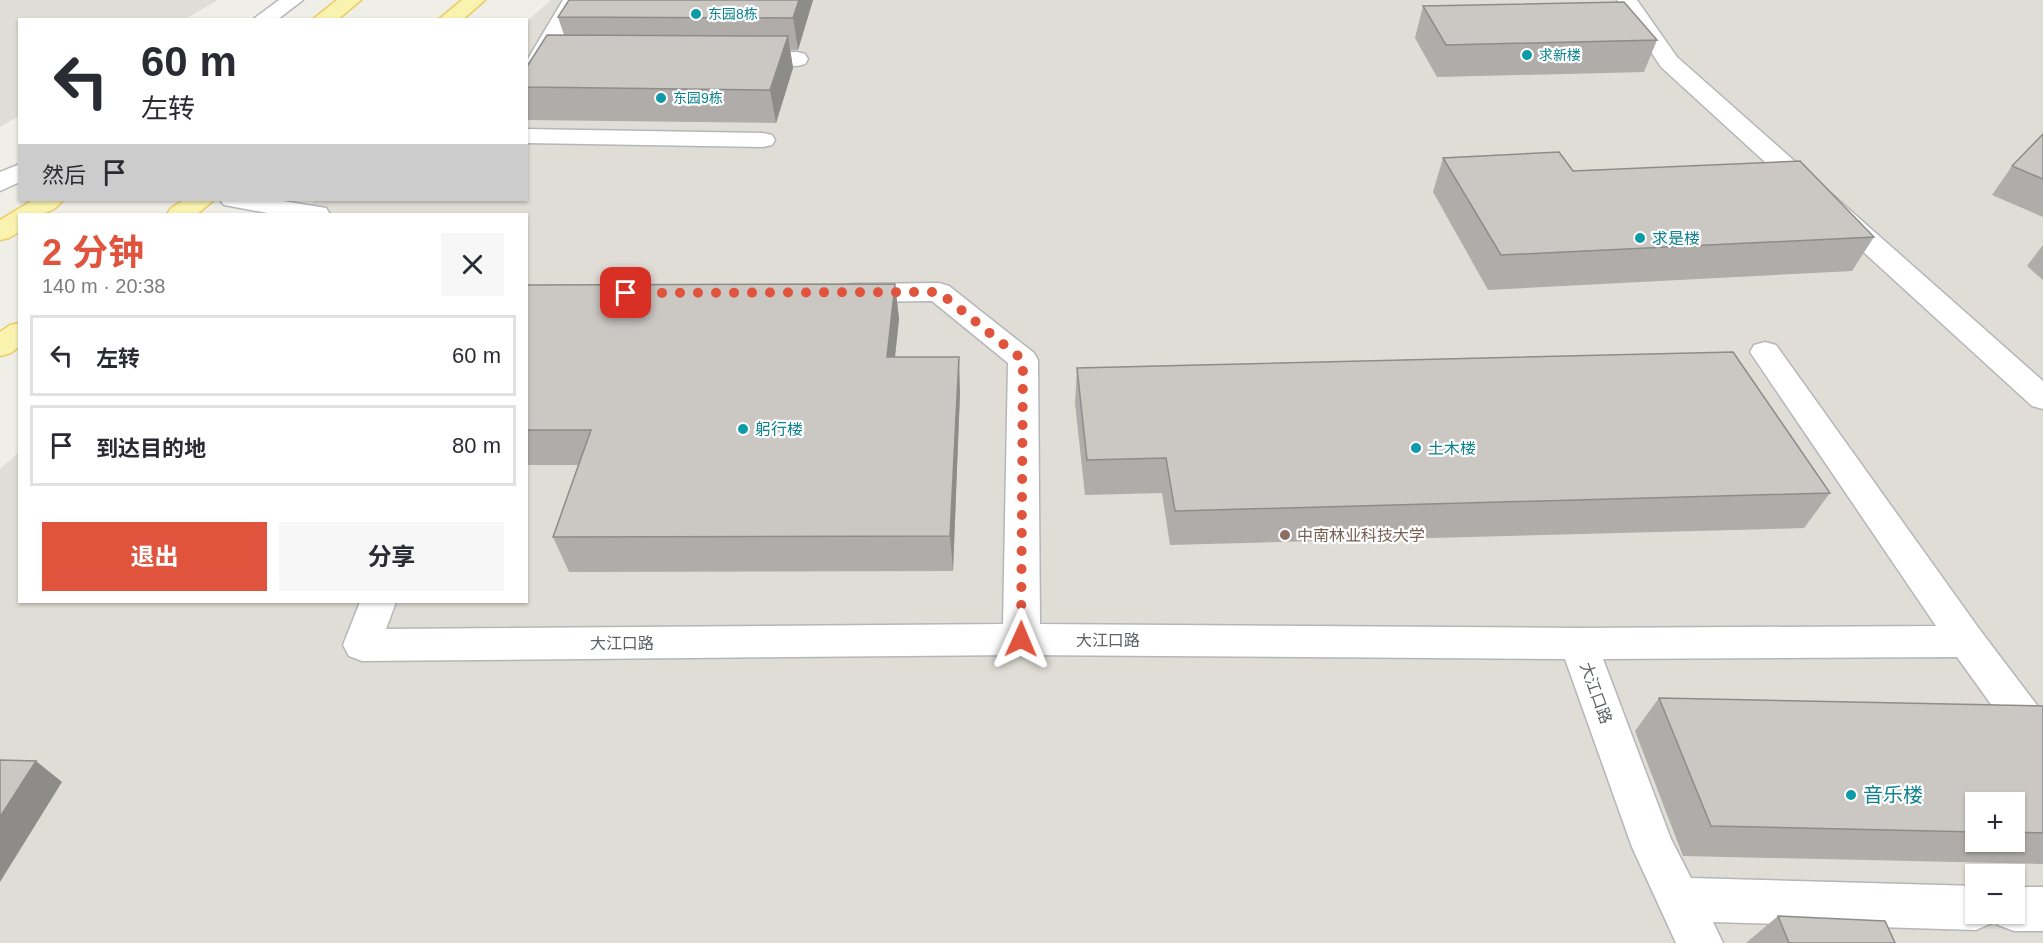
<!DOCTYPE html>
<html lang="zh">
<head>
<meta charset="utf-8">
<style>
	body { margin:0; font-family:Arial,"Noto Sans SC",sans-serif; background:#f7f7f7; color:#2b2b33; height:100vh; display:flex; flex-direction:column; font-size:22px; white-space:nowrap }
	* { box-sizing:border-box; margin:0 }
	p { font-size:20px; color:#7c7c81 }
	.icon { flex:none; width:33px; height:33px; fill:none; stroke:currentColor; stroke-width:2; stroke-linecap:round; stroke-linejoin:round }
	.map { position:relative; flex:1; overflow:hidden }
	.details { position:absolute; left:18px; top:213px; width:510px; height:390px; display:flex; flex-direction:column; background:#fff; border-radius:0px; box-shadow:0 2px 4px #0004 }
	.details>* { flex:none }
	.banner { position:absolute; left:18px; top:18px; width:510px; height:183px; border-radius:0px; box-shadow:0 2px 4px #0004; background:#fff; color:#2b2b33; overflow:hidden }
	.buttons { position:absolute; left:1965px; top:792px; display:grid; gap:12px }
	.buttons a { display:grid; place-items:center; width:60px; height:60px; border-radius:0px; background:#fff; box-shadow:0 2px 4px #0004; font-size:30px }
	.pin { position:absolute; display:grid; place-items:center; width:51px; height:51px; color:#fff; margin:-26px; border-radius:12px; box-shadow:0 3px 9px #0006 }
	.me { position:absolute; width:66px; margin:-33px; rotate:1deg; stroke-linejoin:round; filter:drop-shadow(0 0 4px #0008) }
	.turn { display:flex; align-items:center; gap:21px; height:126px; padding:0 24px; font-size:27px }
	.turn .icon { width:78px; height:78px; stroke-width:2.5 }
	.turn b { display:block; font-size:42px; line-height:51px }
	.then { display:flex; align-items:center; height:57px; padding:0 24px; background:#0003; gap:12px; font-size:22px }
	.round { display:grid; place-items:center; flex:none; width:63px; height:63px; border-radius:0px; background:#f7f7f7 }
	.summary { display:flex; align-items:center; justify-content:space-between; height:102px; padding:0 24px }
	h1 { font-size:36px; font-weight:700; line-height:45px; color:#e0533c }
	.primary-button { display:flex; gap:12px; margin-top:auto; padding:12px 24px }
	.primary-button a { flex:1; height:69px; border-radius:0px; background:#e0533c; color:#fff; font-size:24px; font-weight:700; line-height:69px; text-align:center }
	.primary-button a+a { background:#f7f7f7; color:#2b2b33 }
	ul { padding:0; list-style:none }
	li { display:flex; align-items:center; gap:18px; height:81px; margin:0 12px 9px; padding:0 12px; border:3px solid #e1e1e2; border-radius:0px }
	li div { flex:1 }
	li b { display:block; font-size:22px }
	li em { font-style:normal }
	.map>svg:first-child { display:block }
	.education { fill:#dfddd5; fill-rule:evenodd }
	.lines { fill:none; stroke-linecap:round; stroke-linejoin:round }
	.minor-casing { stroke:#b4b6ba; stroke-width:3 }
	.major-casing { stroke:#eacd65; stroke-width:3 }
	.minor { fill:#fff; fill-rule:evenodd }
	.major { fill:#faf3b0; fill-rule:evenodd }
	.wall { fill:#afaca9; fill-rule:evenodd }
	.shaded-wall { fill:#8e8c89 }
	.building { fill:#cbc8c4; stroke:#8e8c89; stroke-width:1.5 }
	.route { stroke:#e0533c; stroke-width:10; stroke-dasharray:0 18 }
	.culture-dot { fill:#0f9aa8; stroke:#fff; stroke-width:2 }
	.education-dot { fill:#8d6e63; stroke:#fff; stroke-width:2 }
	.labels { text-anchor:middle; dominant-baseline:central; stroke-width:4.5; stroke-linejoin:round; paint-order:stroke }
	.far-culture-label { font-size:14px; fill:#0d838f; stroke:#fff; text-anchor:start }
	.culture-label { font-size:16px; fill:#0d838f; stroke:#fff; text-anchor:start }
	.education-label { font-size:16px; fill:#785e54; stroke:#fff; text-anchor:start }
	.street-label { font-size:16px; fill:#5e6166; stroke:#fff }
	.near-culture-label { font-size:20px; fill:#0d838f; stroke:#fff; text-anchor:start }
</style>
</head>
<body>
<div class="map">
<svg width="2043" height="943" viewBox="0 0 2043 943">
	<rect width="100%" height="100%" fill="#efeee7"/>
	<g class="education">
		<polygon points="0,0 218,0 185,19 20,20 19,116 0,127"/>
		<path d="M551,0h1492v943h-2043v-474l19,-17 1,150h506v-388h-227l17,-14h210l1,-179zM1976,802h38v40h-38zM1976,874h38v40h-38z"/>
	</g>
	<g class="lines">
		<g class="minor-casing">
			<g id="minor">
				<polygon points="279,0 303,0 277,20 252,20"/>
				<polygon points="563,0 583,0 537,82 534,87 526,89 526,62"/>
				<polygon points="1617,0 1637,0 1677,57 2043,381 2043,409 2032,406 1661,67"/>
				<polygon points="746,52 797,52 805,54 808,59 805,64 797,66 738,64 735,59 738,54"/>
				<polygon points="526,129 763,133 772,135 775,140 772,145 763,147 526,143"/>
				<polygon points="20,164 20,182 0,191 0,172"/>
				<polygon points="220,200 277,200 326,208 330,214 273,214 224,205"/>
				<polygon points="939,283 949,286 1034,353 1038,360 1040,624 1578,628 1936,626 1750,352 1754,345 1765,342 1776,345 1980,630 2043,713 2043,762 2029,757 1957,657 1603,659 1671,839 1691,878 1976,886 1976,914 2014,914 2014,887 2043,887 2043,931 2014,931 1998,925 1995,916 1992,923 1976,930 1713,922 1723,943 1676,943 1632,847 1565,659 1021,655 362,661 349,656 343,645 360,602 396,602 386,629 1003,624 1008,363 932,301 851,302 841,299 837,293 841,287 851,284"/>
			</g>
		</g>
		<g class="major-casing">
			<g id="major">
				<polygon points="337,0 361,0 337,20 312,20"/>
				<polygon points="462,0 485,0 462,20 438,20"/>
				<path d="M33,200h30c-11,16 -26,14 -43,14v17l-11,7 -9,2v-20z"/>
				<polygon points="184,200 214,200 197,214 167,214 171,208"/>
				<polygon points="20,323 20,346 11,353 0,356 0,332 10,325"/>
			</g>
		</g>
		<use href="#minor" class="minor"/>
		<use href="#major" class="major"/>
	</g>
	<g class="wall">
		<polygon points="813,0 798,50 790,50 793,68 776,123 526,120 526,68 564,35 558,17"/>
		<polygon points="1423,6 1657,40 1644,72 1437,77 1415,38"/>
		<polygon points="2043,134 2043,217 1992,195 2012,166"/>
		<polygon points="1443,158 1573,171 1874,237 1852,271 1488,290 1433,192"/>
		<polygon points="2043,245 2043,280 2027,266"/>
		<polygon points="895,284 899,319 895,357 960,392 953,571 569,572 553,537 578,465 526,465 526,285"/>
		<polygon points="1077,368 1830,493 1804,528 1170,545 1162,493 1085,495 1075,403"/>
		<path d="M1659,698l384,8v158l-360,-8 -48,-125zM1976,802h38v40h-38z"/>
		<polygon points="1778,916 1895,943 1746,943"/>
	</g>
	<g class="shaded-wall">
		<polygon points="799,0 813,0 798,50 793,18"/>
		<polygon points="788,36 793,68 776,123 770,90"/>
		<polygon points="895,284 899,319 891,393 887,357"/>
		<polygon points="959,357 960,392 953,571 950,536"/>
		<polygon points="36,761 62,782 0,882 0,817"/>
	</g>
	<g class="building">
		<polygon points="569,0 799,0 793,18 558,17"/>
		<polygon points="1624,2 1657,40 1446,45 1423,6"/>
		<polygon points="547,35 788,36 770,90 526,87 526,68"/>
		<polygon points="2043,134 2043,179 2012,166"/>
		<polygon points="1559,152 1573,171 1800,161 1874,237 1501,255 1443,158"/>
		<polygon points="895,284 887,357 959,357 950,536 553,537 591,430 526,430 526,285"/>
		<polygon points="1733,352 1830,493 1175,511 1166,458 1087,460 1077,368"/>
		<polygon points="1659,698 2043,706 2043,833 2014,832 2014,802 1976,802 1976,832 1711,826"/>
		<polygon points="0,760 36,761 0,817"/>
		<polygon points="1778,916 1885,921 1895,943 1789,943"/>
	</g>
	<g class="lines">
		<polyline class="route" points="626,293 939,292 1023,360 1021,639"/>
	</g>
	<g class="culture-dot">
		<circle cx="696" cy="14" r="6"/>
		<circle cx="1527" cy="55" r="6"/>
		<circle cx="661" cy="98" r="6"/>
		<circle cx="1640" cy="238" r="6"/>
		<circle cx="743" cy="429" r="6"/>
		<circle cx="1416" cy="448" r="6"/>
		<circle cx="1851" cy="795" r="6"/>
	</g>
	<circle class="education-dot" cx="1285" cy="535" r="6"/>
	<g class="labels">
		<g class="far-culture-label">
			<text x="708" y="14">东园8栋</text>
			<text x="1539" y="55">求新楼</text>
			<text x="673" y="98">东园9栋</text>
		</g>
		<g class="culture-label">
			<text x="1652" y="238">求是楼</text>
			<text x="755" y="429">躬行楼</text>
			<text x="1428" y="448">土木楼</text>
		</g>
		<g class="education-label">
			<text x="1297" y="535">中南林业科技大学</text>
		</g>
		<g class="street-label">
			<text x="1108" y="640">大江口路</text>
			<text x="622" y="643">大江口路</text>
			<text transform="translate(1596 693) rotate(70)">大江口路</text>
		</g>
		<g class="near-culture-label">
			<text x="1863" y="795">音乐楼</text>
		</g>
	</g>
</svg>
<div class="buttons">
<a>+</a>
<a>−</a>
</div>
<div class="pin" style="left:626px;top:293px;background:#d93025"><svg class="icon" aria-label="arrive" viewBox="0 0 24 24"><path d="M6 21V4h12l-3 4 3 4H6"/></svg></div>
<svg class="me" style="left:1021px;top:639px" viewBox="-20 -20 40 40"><path d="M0-17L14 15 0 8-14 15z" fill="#e0533c" stroke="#fff" stroke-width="4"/></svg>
<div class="banner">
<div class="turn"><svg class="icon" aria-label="left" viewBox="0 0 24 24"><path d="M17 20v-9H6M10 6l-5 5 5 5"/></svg><div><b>60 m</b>左转</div></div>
<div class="then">然后<svg class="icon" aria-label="arrive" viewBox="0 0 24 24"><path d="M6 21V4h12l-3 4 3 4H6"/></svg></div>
</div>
<section class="details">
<div class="summary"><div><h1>2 分钟</h1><p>140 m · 20:38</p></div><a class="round"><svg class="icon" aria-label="close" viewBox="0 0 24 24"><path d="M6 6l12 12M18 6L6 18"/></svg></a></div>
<ul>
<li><svg class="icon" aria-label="left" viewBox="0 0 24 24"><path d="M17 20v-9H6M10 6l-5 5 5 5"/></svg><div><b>左转</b></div><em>60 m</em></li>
<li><svg class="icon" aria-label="arrive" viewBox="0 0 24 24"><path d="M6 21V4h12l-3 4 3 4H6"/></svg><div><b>到达目的地</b></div><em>80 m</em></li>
</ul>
<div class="primary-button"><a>退出</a><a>分享</a></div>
</section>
</div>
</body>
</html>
